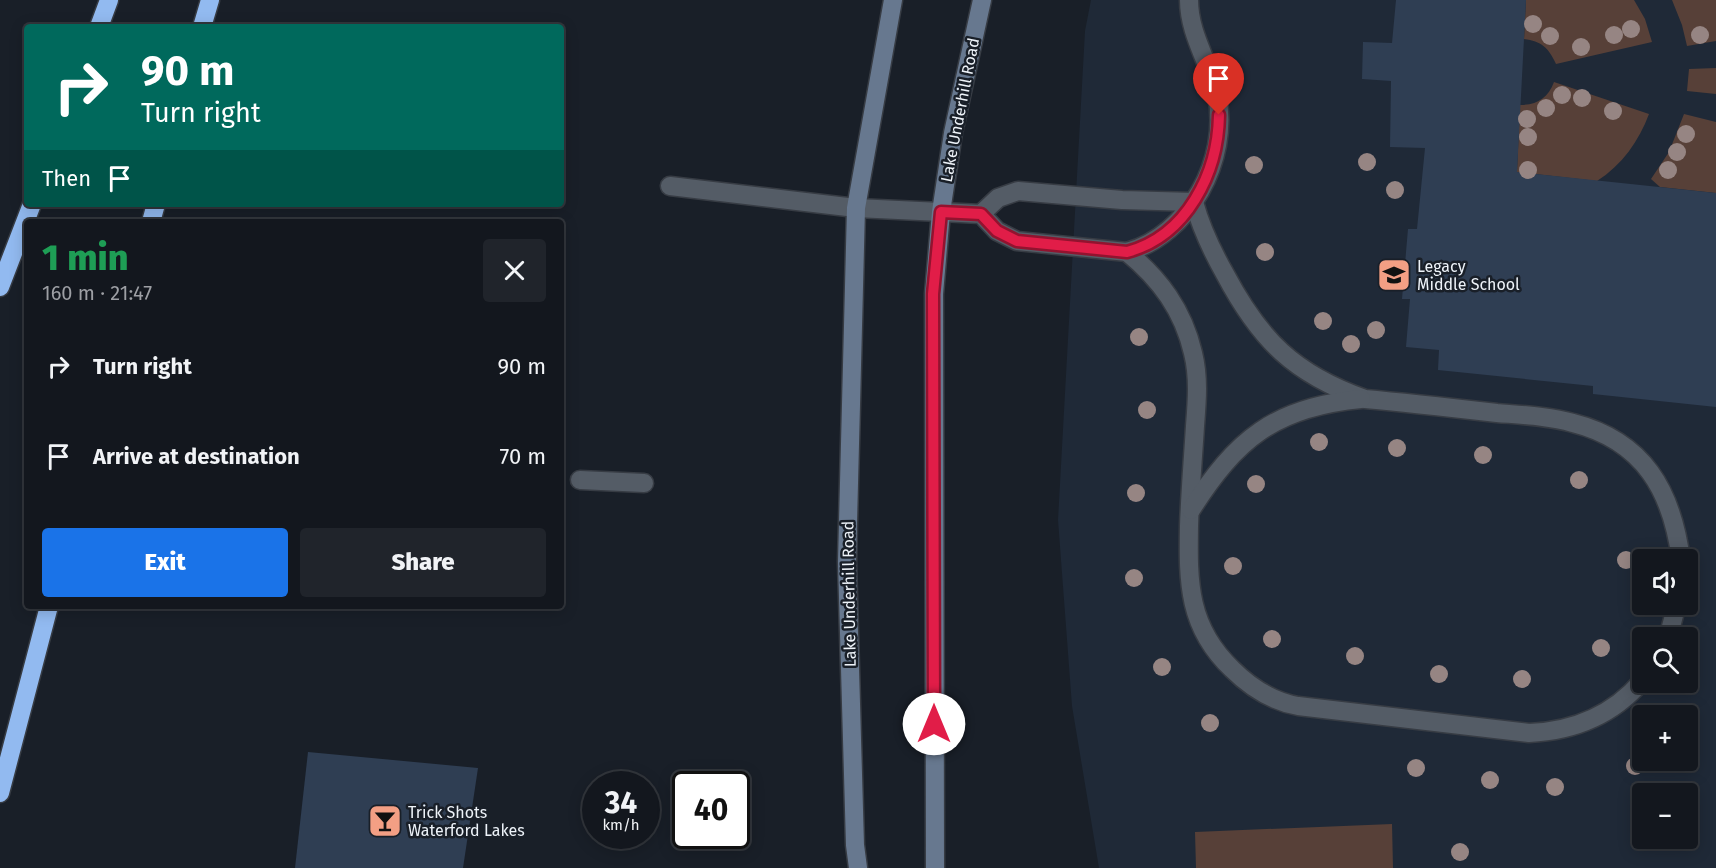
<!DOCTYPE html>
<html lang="en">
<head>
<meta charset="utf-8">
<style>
	body { margin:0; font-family:"Fira Sans",sans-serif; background:#20242b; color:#f1f3f6; height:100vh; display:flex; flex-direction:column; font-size:22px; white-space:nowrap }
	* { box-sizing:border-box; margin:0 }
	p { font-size:20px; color:#9d9fa4 }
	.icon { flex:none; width:33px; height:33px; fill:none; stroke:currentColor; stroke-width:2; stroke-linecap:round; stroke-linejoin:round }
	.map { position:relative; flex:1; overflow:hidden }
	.drawer { position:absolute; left:24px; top:219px; width:540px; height:390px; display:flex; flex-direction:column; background:#13171e; border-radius:6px; box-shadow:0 3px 15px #0003,0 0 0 2px #32363c }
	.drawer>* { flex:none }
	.banner { position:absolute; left:24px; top:24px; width:540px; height:183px; border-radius:6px; box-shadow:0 3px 15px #0003,0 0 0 2px #32363c; background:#00695c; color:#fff; overflow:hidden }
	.fabs { position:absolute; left:1632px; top:549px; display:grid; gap:12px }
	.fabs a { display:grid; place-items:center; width:66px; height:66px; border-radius:6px; background:#13171e; box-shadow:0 3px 15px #0003,0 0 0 2px #32363c; font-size:30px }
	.speed { position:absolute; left:582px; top:771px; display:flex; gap:12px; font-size:30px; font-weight:700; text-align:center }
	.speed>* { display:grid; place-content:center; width:78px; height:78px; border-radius:50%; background:#13171e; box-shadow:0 3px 15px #0003,0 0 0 2px #32363c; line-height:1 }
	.speed small { font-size:15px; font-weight:400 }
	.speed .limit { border:3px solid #111; border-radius:9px; background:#fff; color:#111 }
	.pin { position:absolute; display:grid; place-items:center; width:51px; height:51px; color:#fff; margin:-62px -26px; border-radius:50% 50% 50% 0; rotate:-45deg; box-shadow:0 0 6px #0007 }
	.pin .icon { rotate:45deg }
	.me { position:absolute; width:66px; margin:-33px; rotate:0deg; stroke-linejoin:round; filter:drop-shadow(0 0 4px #0008) }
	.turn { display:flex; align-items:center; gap:21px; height:126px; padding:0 18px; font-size:27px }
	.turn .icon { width:78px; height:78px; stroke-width:2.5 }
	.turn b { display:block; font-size:42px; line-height:51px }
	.then { display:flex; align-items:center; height:57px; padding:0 18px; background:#0003; gap:12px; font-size:22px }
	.round { display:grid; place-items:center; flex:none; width:63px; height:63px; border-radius:6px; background:#20242b }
	.overview { display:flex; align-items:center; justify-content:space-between; height:102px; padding:0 18px }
	h1 { font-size:36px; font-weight:800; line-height:45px; color:#1e9e55 }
	.primary-button { display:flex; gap:12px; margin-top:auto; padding:12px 18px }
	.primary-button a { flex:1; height:69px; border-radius:6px; background:#1a73e8; color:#fff; font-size:24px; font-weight:800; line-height:69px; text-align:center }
	.primary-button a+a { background:#20242b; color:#f1f3f6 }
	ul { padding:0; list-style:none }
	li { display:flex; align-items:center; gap:18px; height:90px; padding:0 18px }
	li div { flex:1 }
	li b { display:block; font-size:22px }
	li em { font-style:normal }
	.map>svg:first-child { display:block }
	.built { fill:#1f2937; fill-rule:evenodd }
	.green { fill:#574038 }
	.building { fill:#2f3e53 }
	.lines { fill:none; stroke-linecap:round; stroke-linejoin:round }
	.lane-casing { stroke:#373c44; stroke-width:21 }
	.street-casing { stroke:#373c44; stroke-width:21 }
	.secondary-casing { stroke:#373c44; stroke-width:21 }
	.highway-casing { stroke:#373c44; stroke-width:21 }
	.lane { stroke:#545c66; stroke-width:18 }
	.street { stroke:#545c66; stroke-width:18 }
	.secondary { stroke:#67788f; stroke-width:18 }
	.highway { stroke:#92baf0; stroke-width:18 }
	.tree { fill:#968583 }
	.route-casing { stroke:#92132f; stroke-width:15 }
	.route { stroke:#e11d48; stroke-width:10 }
	.labels { text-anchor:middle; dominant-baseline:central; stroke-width:5; stroke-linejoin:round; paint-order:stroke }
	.street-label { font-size:16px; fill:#eef3f9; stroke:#191f28 }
	.poi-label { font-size:16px; fill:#eef3f9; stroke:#191f28; text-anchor:start }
</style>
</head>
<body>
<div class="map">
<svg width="1716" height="868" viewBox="0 0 1716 868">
	<rect width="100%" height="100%" fill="#191f28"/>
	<path class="built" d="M1091,0h625v868h-617l-27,-162 -14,-186 27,-489zM1642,560h46v44h-46zM1642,638h46v44h-46zM1642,716h46v44h-46zM1642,794h46v44h-46z"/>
	<g class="green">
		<path d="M1526,0h108l11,19 7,23 -96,22c-7,-16 -15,-23 -32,-25z"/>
		<polygon points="1672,0 1716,0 1716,41 1687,46 1682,25"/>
		<polygon points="1716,68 1716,94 1687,91 1689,69"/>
		<path d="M1554,82l95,32c-10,27 -27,51 -52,67l-80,-9 3,-67c17,0 28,-7 34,-23z"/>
		<polygon points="1684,114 1716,122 1716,193 1660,187 1651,179 1669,152"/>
		<polygon points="1392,824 1393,868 1196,868 1195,832"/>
	</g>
	<g class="building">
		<polygon points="1396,0 1526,0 1517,172 1716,193 1716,407 1593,394 1593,386 1438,370 1439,350 1406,347 1410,299 1402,299 1408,229 1417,229 1425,148 1390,147 1391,81 1362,79 1363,42 1392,43"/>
		<polygon points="308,752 478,768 463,868 295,868"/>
	</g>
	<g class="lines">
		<g class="lane-casing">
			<g id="lane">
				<polyline points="670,186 856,208"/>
				<path d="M1194,202c7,26 18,49 31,72 35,66 69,100 140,125 44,4 88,9 132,14 25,2 52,3 76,10 71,18 99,68 108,137"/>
				<path d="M941,212l40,2 16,17 20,10 110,11c62,-17 103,-93 90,-156 -7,-33 -28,-61 -28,-96"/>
				<polyline points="981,214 998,198 1018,191 1122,200 1194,202"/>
				<path d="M1127,252c33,27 56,58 66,101 6,24 4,48 2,73 -2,33 -5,67 -6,100 -1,57 -1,101 43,143 19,19 39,32 66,37l231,27c45,-2 83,-17 113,-52"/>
				<polyline points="580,480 644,483"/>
				<path d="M1191,510c45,-71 84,-103 170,-111"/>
				<polyline points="1668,638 1677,604"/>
			</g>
		</g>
		<g class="street-casing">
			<polyline id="street" points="856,208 941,212"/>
		</g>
		<g class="secondary-casing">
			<g id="secondary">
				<polyline points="858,868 855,845 847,562 856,208 893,0"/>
				<polyline points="935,868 934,294 941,212 953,133 982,0"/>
			</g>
		</g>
		<g class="highway-casing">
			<g id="highway">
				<polyline points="99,27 109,0"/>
				<polyline points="202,27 210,0"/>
				<polyline points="151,222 156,204"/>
				<polyline points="0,287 32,204"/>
				<polyline points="0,793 49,606"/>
			</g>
		</g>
		<use href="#lane" class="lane"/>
		<use href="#street" class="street"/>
		<use href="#secondary" class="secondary"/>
		<use href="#highway" class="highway"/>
	</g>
	<g class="tree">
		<circle cx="1533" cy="24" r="9"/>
		<circle cx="1631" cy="29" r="9"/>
		<circle cx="1614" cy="35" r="9"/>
		<circle cx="1700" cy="35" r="9"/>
		<circle cx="1550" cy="36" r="9"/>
		<circle cx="1581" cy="47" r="9"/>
		<circle cx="1562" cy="95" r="9"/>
		<circle cx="1582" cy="98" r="9"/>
		<circle cx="1546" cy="108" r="9"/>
		<circle cx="1613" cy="111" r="9"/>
		<circle cx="1527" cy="119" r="9"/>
		<circle cx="1686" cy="134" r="9"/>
		<circle cx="1528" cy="137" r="9"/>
		<circle cx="1677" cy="152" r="9"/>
		<circle cx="1367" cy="162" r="9"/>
		<circle cx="1254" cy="165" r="9"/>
		<circle cx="1528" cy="170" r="9"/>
		<circle cx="1668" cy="170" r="9"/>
		<circle cx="1395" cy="190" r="9"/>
		<circle cx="1265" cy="252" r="9"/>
		<circle cx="1323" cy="321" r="9"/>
		<circle cx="1376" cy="330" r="9"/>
		<circle cx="1139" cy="337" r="9"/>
		<circle cx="1351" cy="344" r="9"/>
		<circle cx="1147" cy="410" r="9"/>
		<circle cx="1319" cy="442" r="9"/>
		<circle cx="1397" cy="448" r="9"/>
		<circle cx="1483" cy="455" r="9"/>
		<circle cx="1579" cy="480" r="9"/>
		<circle cx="1256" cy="484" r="9"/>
		<circle cx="1136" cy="493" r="9"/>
		<circle cx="1626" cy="560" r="9"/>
		<circle cx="1233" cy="566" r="9"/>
		<circle cx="1134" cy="578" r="9"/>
		<circle cx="1272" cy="639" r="9"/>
		<circle cx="1601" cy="648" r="9"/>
		<circle cx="1355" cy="656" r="9"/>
		<circle cx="1162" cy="667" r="9"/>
		<circle cx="1439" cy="674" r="9"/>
		<circle cx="1522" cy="679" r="9"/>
		<circle cx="1210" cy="723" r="9"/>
		<circle cx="1635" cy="766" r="9"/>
		<circle cx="1416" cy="768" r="9"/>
		<circle cx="1490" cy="780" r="9"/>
		<circle cx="1555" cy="787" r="9"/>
		<circle cx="1460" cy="852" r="9"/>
	</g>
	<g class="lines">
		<g class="route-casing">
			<path id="route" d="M934,724l-1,-430 8,-82 40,2 16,17 20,10 110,11c60,-16 91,-79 92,-137"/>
		</g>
		<use href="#route" class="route"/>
	</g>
	<defs>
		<g id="school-square" transform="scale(1.725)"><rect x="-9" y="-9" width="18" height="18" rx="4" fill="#f39f84" stroke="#191f28"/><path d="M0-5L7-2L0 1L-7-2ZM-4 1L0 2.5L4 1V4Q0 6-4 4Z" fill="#111"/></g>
		<g id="bar-square" transform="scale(1.725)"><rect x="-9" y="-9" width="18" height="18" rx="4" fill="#f39f84" stroke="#191f28"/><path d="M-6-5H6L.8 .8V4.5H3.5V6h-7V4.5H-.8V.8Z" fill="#111"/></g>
	</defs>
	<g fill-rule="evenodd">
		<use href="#school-square" x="1394" y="275"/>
		<use href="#bar-square" x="385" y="821"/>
	</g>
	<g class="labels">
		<g class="street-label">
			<text transform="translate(960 110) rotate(-79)">Lake Underhill Road</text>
			<text transform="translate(849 594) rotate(-91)">Lake Underhill Road</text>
		</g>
		<g class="poi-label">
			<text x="1417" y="266">Legacy<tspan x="1417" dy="18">Middle School</tspan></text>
			<text x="408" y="812">Trick Shots<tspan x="408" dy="18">Waterford Lakes</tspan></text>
		</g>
	</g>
</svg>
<div class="fabs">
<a><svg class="icon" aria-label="sound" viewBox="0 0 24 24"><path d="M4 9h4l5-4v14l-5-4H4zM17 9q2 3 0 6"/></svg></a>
<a><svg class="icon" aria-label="search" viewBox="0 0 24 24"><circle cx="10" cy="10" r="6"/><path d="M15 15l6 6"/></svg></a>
<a>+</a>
<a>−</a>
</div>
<div class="speed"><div>34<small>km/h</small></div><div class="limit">40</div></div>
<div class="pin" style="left:1219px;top:115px;background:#d93025"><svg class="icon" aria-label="arrive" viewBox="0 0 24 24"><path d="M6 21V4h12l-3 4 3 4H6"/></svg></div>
<svg class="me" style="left:934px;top:724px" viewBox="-20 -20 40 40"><circle r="19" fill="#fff"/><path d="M0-13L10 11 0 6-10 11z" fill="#e11d48"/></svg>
<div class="banner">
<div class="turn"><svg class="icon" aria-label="right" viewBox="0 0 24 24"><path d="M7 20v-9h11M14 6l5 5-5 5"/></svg><div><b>90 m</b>Turn right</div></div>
<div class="then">Then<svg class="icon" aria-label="arrive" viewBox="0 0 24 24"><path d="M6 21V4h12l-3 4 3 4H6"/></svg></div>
</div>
<section class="drawer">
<div class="overview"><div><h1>1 min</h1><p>160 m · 21:47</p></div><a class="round"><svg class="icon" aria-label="close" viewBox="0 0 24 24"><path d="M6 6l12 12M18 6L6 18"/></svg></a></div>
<ul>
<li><svg class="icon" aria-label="right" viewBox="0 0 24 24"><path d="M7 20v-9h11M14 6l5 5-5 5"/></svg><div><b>Turn right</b></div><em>90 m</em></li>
<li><svg class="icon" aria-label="arrive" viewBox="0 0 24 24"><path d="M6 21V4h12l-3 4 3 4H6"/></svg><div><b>Arrive at destination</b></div><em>70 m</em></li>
</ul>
<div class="primary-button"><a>Exit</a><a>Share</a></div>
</section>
</div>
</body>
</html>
